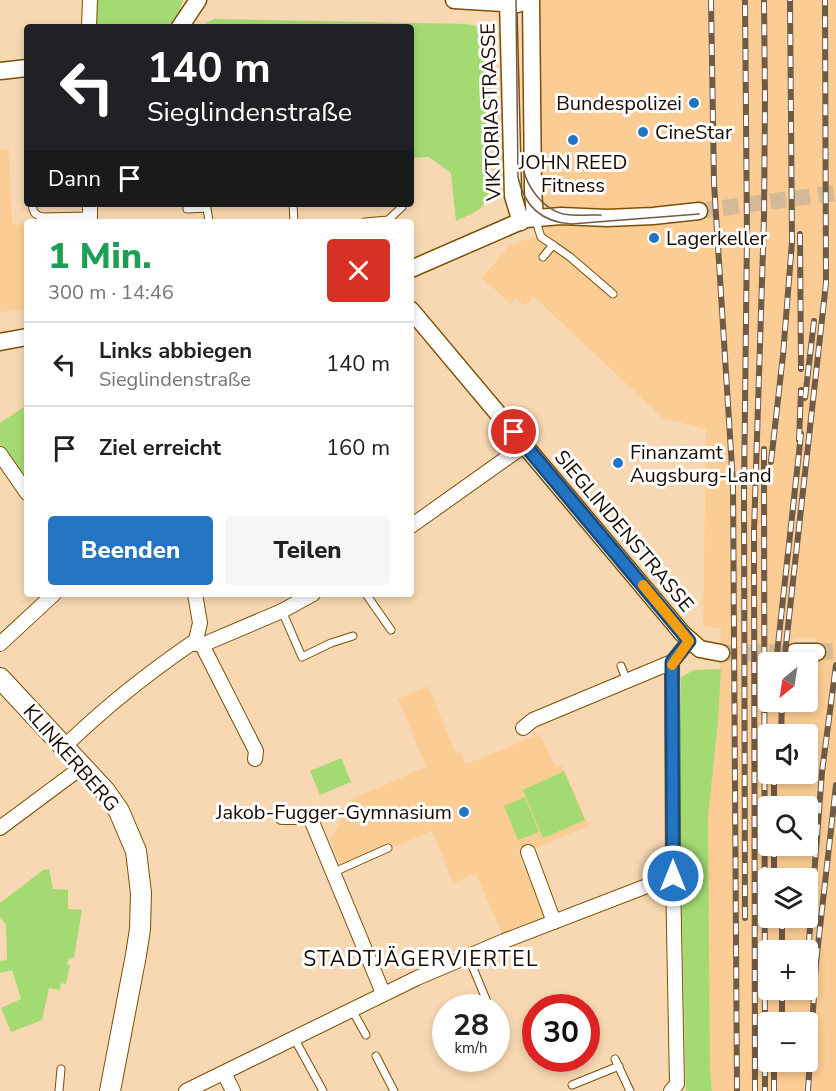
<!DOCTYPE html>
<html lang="de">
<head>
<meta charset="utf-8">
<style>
	body { margin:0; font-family:"Nunito Sans",sans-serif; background:#f6f6f6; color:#202124; height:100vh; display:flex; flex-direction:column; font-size:22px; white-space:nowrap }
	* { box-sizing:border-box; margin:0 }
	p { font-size:20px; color:#757577 }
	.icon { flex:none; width:33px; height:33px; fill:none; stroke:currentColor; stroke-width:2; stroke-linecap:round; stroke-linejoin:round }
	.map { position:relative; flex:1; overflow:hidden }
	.panel { position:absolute; left:24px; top:219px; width:390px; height:378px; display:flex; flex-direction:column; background:#fff; border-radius:6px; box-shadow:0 3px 9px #0003 }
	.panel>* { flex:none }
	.guide { position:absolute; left:24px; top:24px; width:390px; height:183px; border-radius:6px; box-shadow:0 3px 9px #0003; background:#202124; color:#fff; overflow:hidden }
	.needle { width:39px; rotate:210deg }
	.tools { position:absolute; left:758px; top:652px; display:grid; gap:12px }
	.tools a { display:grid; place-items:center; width:60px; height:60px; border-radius:6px; background:#fff; box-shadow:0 3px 9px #0003; font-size:30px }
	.speed { position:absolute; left:432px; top:994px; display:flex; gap:12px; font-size:30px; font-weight:700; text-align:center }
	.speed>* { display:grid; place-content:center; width:78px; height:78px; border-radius:50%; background:#fff; box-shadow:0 3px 9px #0003; line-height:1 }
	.speed small { font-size:15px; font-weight:400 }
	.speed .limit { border:9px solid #d22; background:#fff; color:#111 }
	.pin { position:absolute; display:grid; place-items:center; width:51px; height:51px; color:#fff; margin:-26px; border:3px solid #fff; border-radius:50%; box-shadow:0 2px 6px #0007 }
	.me { position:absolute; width:66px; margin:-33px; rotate:0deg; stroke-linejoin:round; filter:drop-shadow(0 0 4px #0008) }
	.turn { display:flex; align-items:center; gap:21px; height:126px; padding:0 24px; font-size:27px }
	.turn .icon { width:78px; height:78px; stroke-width:2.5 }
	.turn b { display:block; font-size:42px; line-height:51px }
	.then { display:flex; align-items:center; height:57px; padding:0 24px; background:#0003; gap:12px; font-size:22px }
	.round { display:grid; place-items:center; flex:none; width:63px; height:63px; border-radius:6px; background:#f6f6f6 }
	.summary { display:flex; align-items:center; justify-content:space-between; height:102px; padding:0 24px }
	h1 { font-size:36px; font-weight:800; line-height:45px; color:#1e9e55 }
	.primary-button { display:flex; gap:12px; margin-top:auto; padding:12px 24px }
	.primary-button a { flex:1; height:69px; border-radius:6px; background:#2374c3; color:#fff; font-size:24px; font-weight:800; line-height:69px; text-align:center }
	.primary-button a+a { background:#f6f6f6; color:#202124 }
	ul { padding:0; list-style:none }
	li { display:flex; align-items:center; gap:18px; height:84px; padding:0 24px; border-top:2px solid #e0e0e0 }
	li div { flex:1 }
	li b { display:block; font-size:22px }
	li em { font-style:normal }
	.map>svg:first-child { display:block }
	.built { fill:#fbcd94; fill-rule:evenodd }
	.green { fill:#a3da72 }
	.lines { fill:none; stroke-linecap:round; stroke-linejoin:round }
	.tertiary-tunnel { stroke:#d6b997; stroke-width:16; stroke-dasharray:16 8; stroke-linecap:butt }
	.service-casing { stroke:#7d4f00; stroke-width:9 }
	.minor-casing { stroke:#7d4f00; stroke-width:16 }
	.tertiary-casing { stroke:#7d4f00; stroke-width:19 }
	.secondary-casing { stroke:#7d4f00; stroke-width:22 }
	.service { stroke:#fff; stroke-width:7 }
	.minor { stroke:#fff; stroke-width:14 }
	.tertiary { stroke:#fff; stroke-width:16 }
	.secondary { stroke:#fff; stroke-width:20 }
	.tram { stroke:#705b46; stroke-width:1.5 }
	.rail-casing { stroke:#705b46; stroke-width:6 }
	.rail { stroke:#fff; stroke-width:4; stroke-dasharray:11; stroke-linecap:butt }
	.route-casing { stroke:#174b7f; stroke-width:15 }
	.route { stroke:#2374c3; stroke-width:10 }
	.slow { stroke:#f59e0b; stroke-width:10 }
	.poi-dot { fill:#2374c3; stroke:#fff; stroke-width:2 }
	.labels { text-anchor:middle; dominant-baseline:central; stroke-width:6; stroke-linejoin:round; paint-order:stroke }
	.poi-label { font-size:20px; fill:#170900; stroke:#fff; text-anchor:start }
	.street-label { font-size:20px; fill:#170900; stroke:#fff }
	.neighbourhood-label { font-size:21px; letter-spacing:1.5px; fill:#170900; stroke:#fff }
</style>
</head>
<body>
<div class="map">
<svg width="836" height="1091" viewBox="0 0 836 1091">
	<rect width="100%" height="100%" fill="#f8d8b2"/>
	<g class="built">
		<path d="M535,0h301v1091h-124l-2,-20 -2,-254 10,-95 3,-94 -18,-1 3,-198 -43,-11 -130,-122 -8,10 -9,-8 -5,6 -29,-26 28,-33 34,-12zM794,638h22l1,23 -2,3h-8v38h-39v-39h28zM768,735h39v39h-39zM768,807h39v39h-39zM768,879h39v39h-39zM768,951h39v39h-39zM768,1023h39v39h-39z"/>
		<polygon points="9,149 12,224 27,224 27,310 0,312 0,150"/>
		<polygon points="428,686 456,754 461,752 466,764 540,734 555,767 562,765 589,826 519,855 544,916 502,933 476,874 453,883 432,831 342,869 330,840 352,799 426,767 398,699"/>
	</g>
	<g class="green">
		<polygon points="92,0 183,0 179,12 171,27 90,27"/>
		<path d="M214,19l253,5c11,2 18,5 23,15v149c-3,22 -17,25 -34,33l-5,-48 -22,-16 -18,1v-131h-207l2,-4z"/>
		<polygon points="27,405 27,473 22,476 0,444 0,423"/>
		<polygon points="721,669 718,722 708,817 710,1071 712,1091 686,1091 679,787 681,677 694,670"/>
		<polygon points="341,758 351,782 320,795 310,771"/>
		<polygon points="564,771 585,820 543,838 523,790"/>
		<polygon points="525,797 539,832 518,840 504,806"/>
		<polygon points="49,869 53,889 68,890 68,909 82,910 74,958 69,958 67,964 70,965 66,984 61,983 60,990 49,988 42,1020 11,1032 1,1008 21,999 12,970 0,973 0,961 7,960 6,925 0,917 0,903 43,870"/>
	</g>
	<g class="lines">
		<g class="tertiary-tunnel">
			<polyline points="699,211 836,193"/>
			<polyline points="817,652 836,651"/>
			<polyline points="721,653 795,652"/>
		</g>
		<g class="service-casing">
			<g id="service">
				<path d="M32,204c1,9 3,11 11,13l47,-1"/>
				<polyline points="187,204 187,209 207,208 209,222"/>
				<polyline points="293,204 294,222"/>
				<polyline points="535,218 541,237 553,245 543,257"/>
				<polyline points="365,222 388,220 402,207"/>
				<polyline points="553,245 570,257 613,294"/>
				<polyline points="366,594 391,630"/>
				<polyline points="282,611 302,657 331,643 353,636"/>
				<polyline points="621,666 627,681"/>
				<polyline points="332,873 388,848"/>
				<polyline points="468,956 488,1004"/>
				<polyline points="352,1010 366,1035"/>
				<polyline points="294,1038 323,1091"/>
				<polyline points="376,1056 394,1091"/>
				<polyline points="615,1059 630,1091"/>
				<polyline points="572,1085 619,1066"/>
				<polyline points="59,1091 61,1069"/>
			</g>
		</g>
		<g class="minor-casing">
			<g id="minor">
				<polyline points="89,27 90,0"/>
				<polyline points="90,204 90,222"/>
				<polyline points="0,454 27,493"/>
				<polyline points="411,526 525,445"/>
				<polyline points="0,644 54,594"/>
				<polyline points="195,644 200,623 195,594"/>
				<polyline points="202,645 256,751 255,759"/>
				<polyline points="523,728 533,720 672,662"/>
				<path d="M64,747c41,-40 80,-71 128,-104l10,2 80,-34 31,-17"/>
				<polyline points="282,817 310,817 383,993"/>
				<polyline points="0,828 82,767"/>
				<polyline points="528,852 554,922"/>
				<polyline points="224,1073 233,1091"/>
				<polyline points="186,1091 417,978 504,941 673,876"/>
				<polyline points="671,1091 677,1084 673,876 672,662 689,641"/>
			</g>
		</g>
		<g class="tertiary-casing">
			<g id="tertiary">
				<polyline points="454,0 518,4"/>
				<polyline points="508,0 513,196 521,222"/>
				<polyline points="531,0 533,190 535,218"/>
				<polyline points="180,27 198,0"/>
				<polyline points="0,71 27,68"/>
				<polyline points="411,269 526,219 561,216 607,218 653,216 699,211"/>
				<polyline points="411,310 682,633 700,649 721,653"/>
				<polyline points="0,342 27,337"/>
				<polyline points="795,652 817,652"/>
			</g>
		</g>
		<g class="secondary-casing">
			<polyline id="secondary" points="0,678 105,791 119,811 136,851 141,893 140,929 136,955 110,1091"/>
		</g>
		<use href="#service" class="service"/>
		<use href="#minor" class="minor"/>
		<use href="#tertiary" class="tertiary"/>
		<use href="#secondary" class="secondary"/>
		<g class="tram">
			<path d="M516,0l2,177c6,29 24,45 53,47l128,-10"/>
			<path d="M523,168c4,19 20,41 40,46 12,2 26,1 38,1"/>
		</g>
		<g class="rail-casing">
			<g id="rail">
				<polyline points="711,0 714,183 733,484 737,1091"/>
				<polyline points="800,234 801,369"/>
				<polyline points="805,398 814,321"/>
				<polyline points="799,440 801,390"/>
				<polyline points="764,449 765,1091"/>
				<polyline points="771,462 783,355 792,242 790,0"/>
				<polyline points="776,663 801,434"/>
				<polyline points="784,663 826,283 825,0"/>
				<polyline points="781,735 782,702"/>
				<polyline points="774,774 774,807"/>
				<polyline points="774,846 774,879"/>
				<polyline points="745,918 744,490 747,236 745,0"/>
				<polyline points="782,918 782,951"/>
				<polyline points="807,967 822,772 836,665"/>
				<polyline points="782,990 782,1023"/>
				<polyline points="755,1091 754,532 764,218 765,97 764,0"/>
				<polyline points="774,1091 774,1062"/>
				<polyline points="808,1091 816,963 836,785"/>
			</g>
		</g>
		<use href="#rail" class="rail"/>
	</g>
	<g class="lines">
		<g class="route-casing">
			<polyline id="route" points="514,432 689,641 672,662 673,876"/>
		</g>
		<use href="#route" class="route"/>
		<polyline class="slow" points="643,585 689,641 672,665"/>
	</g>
	<g class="poi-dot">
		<circle cx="694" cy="103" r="6"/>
		<circle cx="643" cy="132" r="6"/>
		<circle cx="573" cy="140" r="6"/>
		<circle cx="654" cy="238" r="6"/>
		<circle cx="618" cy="463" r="6"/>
		<circle cx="464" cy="812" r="6"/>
	</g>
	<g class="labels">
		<g class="poi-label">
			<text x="682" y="103" text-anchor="end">Bundespolizei</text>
			<text x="655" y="132">CineStar</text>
			<text x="573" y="162" text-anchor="middle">JOHN REED<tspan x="573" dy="23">Fitness</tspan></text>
			<text x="666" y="238">Lagerkeller</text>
			<text x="630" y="452">Finanzamt<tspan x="630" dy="23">Augsburg-Land</tspan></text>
			<text x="452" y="812" text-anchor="end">Jakob-Fugger-Gymnasium</text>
		</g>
		<g class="street-label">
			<text transform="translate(491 112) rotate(-92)">VIKTORIASTRASSE</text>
			<text transform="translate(624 531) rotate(50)">SIEGLINDENSTRASSE</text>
			<text transform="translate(71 758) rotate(49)">KLINKERBERG</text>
		</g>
		<g class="neighbourhood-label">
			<text x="421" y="959">STADTJÄGERVIERTEL</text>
		</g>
	</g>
</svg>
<div class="tools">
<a><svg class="needle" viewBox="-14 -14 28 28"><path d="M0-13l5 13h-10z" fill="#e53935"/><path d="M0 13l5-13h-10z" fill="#757577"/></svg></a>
<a><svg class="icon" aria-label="sound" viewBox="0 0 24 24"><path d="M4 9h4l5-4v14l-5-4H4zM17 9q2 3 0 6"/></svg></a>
<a><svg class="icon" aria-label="search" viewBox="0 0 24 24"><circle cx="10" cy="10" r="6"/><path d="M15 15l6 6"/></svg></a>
<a><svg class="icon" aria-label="layers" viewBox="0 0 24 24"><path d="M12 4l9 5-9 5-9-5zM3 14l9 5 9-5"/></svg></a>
<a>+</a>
<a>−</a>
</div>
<div class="speed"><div>28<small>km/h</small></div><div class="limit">30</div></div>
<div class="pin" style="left:514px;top:432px;background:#d93025"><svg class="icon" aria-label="arrive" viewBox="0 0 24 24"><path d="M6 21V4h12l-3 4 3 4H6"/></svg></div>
<svg class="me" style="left:673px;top:876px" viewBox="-20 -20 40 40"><circle r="17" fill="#2374c3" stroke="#fff" stroke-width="3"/><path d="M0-11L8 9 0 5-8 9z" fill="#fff"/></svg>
<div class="guide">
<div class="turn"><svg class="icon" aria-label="left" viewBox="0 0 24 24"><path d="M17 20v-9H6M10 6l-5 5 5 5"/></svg><div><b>140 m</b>Sieglindenstraße</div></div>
<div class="then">Dann<svg class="icon" aria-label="arrive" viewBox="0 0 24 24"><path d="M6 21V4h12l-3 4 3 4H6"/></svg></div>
</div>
<section class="panel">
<div class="summary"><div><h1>1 Min.</h1><p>300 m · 14:46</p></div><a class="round" style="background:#d93025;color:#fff"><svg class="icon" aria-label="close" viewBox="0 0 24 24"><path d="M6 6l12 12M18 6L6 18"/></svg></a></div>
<ul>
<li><svg class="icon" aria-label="left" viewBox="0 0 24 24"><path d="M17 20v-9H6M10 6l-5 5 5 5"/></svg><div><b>Links abbiegen</b><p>Sieglindenstraße</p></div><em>140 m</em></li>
<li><svg class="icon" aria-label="arrive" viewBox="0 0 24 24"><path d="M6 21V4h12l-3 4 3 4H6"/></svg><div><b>Ziel erreicht</b></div><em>160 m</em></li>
</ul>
<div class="primary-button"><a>Beenden</a><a>Teilen</a></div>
</section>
</div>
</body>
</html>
